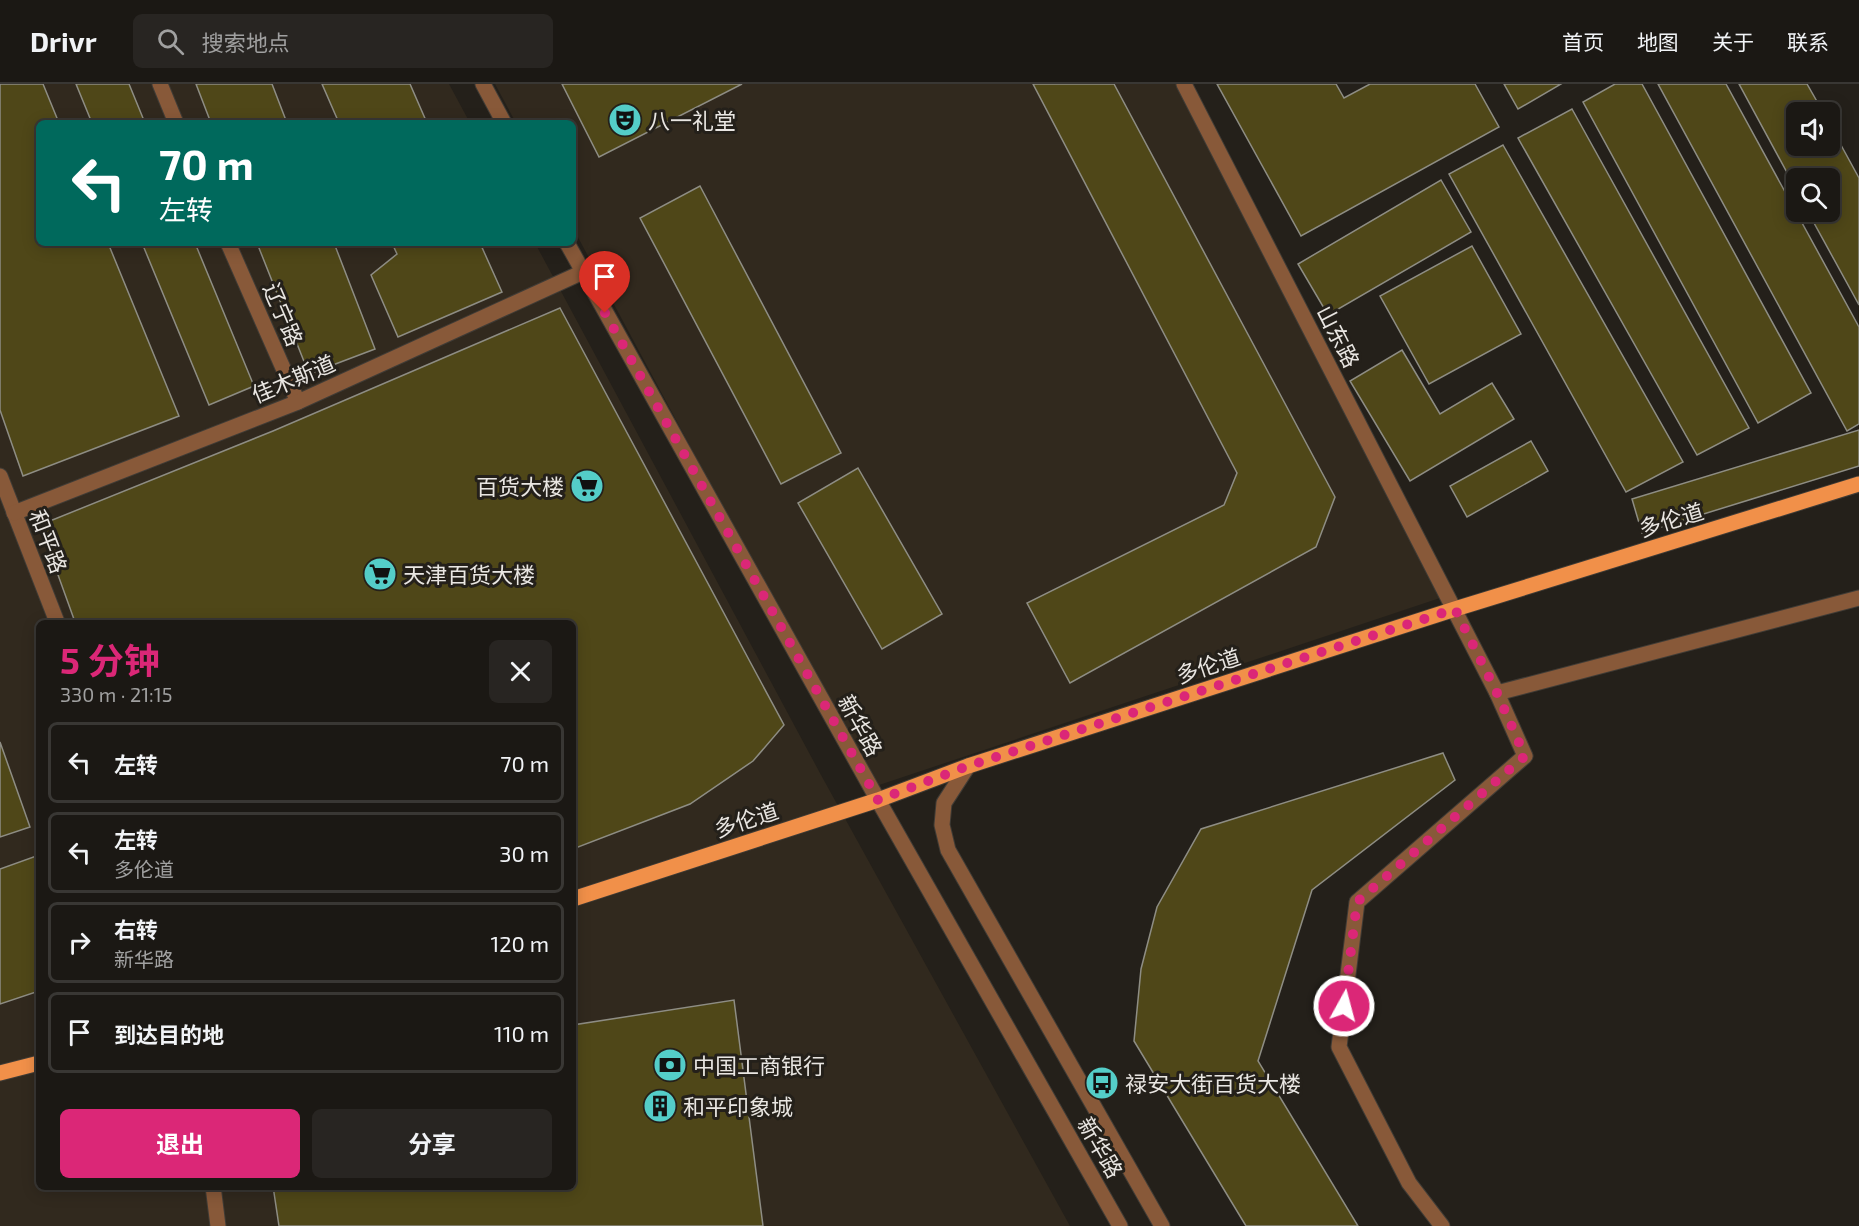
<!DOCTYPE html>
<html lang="zh">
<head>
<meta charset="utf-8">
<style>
	body { margin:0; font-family:"Exo 2","Noto Sans SC",sans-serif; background:#282522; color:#f1f3f6; height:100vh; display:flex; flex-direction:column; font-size:22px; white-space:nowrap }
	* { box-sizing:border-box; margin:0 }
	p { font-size:20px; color:#a0a0a0 }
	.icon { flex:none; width:33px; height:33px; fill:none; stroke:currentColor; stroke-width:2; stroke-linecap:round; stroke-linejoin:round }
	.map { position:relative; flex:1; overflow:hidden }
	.side { position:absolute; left:36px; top:536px; width:540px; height:570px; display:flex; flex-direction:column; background:#1b1814; border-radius:9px; box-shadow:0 3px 15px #0003,0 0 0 2px #393734 }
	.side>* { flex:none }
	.banner { position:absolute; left:36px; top:36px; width:540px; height:126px; border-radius:9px; box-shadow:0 3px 15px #0003,0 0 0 2px #393734; background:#00695c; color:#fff; overflow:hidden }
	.buttons { position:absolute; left:1786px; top:18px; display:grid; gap:12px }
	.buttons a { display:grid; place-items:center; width:54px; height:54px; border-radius:9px; background:#1b1814; box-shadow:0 3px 15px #0003,0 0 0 2px #393734; font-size:30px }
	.pin { position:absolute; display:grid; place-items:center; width:51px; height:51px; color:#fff; margin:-62px -26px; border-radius:50% 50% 50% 0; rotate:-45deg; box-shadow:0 0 6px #0007 }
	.pin .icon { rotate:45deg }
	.me { position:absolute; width:66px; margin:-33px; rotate:7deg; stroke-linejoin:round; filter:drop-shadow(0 0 4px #0008) }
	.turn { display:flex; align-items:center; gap:21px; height:126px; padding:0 24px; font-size:27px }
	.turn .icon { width:78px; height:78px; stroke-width:2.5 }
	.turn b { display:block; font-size:42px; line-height:51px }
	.round { display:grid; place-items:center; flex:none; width:63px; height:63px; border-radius:9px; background:#282522 }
	.overview { display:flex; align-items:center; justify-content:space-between; height:102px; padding:0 24px }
	h1 { font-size:36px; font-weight:700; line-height:45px; color:#db2777 }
	.button { display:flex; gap:12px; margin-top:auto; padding:12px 24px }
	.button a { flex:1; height:69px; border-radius:9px; background:#db2777; color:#fff; font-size:24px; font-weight:700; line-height:69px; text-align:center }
	.button a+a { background:#282522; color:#f1f3f6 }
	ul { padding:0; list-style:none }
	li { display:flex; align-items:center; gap:18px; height:81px; margin:0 12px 9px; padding:0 12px; border:3px solid #393734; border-radius:9px }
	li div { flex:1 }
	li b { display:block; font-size:22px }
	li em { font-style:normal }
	header { display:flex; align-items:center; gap:36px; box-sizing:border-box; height:84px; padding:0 30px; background:#1b1814; border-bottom:2px solid #393734 }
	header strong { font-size:28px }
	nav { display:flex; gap:33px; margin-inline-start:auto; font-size:21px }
	.search { width:420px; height:54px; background:#282522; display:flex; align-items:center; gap:15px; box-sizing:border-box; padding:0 21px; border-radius:9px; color:#a0a0a0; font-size:22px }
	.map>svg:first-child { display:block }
	.built { fill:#31291e; fill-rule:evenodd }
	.building { fill:#4f4718; stroke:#8e8d84; stroke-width:1.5 }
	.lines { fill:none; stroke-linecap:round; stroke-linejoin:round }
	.minor-casing { stroke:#403c36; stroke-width:17 }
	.major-casing { stroke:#403c36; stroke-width:17 }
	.minor { stroke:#885939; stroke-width:15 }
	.major { stroke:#f19049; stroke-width:15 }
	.route { stroke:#db2777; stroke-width:10; stroke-dasharray:0 18 }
	.labels { text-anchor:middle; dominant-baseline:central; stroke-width:6; stroke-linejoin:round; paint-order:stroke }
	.poi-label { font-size:22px; fill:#e9e6e2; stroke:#24201a; text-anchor:start }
	.street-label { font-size:22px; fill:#e9e6e2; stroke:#24201a }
</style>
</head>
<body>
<header>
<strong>Drivr</strong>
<div class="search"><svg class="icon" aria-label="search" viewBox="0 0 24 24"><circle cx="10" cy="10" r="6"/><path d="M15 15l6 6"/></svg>搜索地点</div>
<nav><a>首页</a><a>地图</a><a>关于</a><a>联系</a></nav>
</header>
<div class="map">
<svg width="1859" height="1142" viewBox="0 0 1859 1142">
	<rect width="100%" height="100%" fill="#24201a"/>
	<g class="built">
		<path d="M0,0h449l21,39h-431v120h496l286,532 249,451h-1070zM39,538h534v564h-534z"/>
		<polygon points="495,0 1181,0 1443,513 873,703 573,144 573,39 516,39"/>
	</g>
	<g class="building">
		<polygon points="0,0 43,0 59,39 39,39 39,159 108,159 179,332 23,392 0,326"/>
		<polygon points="76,0 129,0 145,39 92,39"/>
		<polygon points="196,0 272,0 287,39 211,39"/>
		<polygon points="322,0 410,0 427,39 339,39"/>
		<polygon points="562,0 742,0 599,73"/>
		<polygon points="1033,0 1114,0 1335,413 1316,463 1070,599 1027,519 1224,421 1237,389"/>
		<polygon points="1217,0 1336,0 1344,14 1370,0 1475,0 1499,43 1301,152"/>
		<polygon points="1504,0 1561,0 1518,25"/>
		<polygon points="1615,0 1642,0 1811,309 1758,339 1583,18"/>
		<polygon points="1658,0 1726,0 1859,243 1859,340 1847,347"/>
		<polygon points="1739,0 1807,0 1823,28 1797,28 1797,62 1830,62 1830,41 1859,94 1859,221 1808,128 1830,128 1830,94 1797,94 1797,107"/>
		<polygon points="1572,25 1749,344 1697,371 1518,54"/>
		<polygon points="1503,61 1683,378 1626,408 1449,90"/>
		<polygon points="1441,96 1471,148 1328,231 1298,180"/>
		<polygon points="700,102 841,369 781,400 640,134"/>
		<polygon points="142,159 195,159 254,302 209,321"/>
		<polygon points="257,159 334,159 375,265 309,290"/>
		<polygon points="392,159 480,159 502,208 398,253 371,191 397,170"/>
		<polygon points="1472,162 1521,250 1429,300 1380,212"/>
		<polygon points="560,224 784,641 753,677 690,720 573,765 573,538 75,538 40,441 273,347"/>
		<polygon points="1402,266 1440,330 1492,299 1514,335 1410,397 1350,297"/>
		<polygon points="1859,346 1859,382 1642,449 1632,415"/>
		<polygon points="1531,357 1548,387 1467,433 1450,402"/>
		<polygon points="858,384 942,530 882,565 798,419"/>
		<polygon points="0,658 30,743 0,753"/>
		<polygon points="1443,669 1455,696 1312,806 1258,977 1358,1142 1246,1142 1134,957 1141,885 1157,823 1201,745"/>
		<polygon points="39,771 39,907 0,920 0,785"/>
		<polygon points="734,916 763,1142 279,1142 273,1102 573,1102 573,941"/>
	</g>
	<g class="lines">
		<g class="minor-casing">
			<g id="minor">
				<polyline points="160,0 176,39"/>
				<polyline points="483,0 504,39"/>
				<polyline points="1184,0 1497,609 1859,514"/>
				<polyline points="228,159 298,318"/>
				<polyline points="567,159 878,716 1120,1142"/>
				<polyline points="0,392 57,538"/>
				<polyline points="14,429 298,318 583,188"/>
				<polyline points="968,682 944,719 942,741 948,766 1162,1142"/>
				<polyline points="213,1102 218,1142"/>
				<polyline points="1442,1142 1409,1099 1339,963 1357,818 1525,672 1497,609"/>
			</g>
		</g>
		<g class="major-casing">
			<g id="major">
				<polyline points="573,815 878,716 968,682 1455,525 1859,400"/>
				<polyline points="0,989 39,979"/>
			</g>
		</g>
		<use href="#minor" class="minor"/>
		<use href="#major" class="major"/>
	</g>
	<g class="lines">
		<polyline class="route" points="605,229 878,716 968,682 1455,525 1497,609 1525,672 1357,818 1344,922"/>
	</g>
	<defs>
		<g id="theatre-disc" transform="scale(1.725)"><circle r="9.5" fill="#54cdc8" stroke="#24201a"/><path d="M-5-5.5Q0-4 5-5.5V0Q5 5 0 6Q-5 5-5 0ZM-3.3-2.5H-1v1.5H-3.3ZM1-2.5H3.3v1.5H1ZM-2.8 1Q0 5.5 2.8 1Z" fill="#111"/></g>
		<g id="supermarket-disc" transform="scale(1.725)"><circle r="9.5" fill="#54cdc8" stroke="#24201a"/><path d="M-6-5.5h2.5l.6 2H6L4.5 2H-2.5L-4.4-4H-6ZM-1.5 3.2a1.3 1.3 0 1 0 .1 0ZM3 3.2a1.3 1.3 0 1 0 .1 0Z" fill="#111"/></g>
		<g id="bank-disc" transform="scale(1.725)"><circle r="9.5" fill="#54cdc8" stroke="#24201a"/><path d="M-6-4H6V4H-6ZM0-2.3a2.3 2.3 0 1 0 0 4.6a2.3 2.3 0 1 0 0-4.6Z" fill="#111"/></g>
		<g id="bus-disc" transform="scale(1.725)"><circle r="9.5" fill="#54cdc8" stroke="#24201a"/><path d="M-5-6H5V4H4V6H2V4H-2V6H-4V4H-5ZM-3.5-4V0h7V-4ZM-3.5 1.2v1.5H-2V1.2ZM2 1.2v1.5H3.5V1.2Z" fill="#111"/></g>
		<g id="building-disc" transform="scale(1.725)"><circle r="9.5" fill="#54cdc8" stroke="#24201a"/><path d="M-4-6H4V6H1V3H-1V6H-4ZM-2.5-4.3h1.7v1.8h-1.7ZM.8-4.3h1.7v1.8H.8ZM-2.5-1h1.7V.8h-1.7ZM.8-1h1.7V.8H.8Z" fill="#111"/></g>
	</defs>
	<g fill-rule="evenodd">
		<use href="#theatre-disc" x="625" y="36"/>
		<use href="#supermarket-disc" x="587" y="402"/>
		<use href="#supermarket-disc" x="380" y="490"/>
		<use href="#bank-disc" x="670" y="981"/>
		<use href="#bus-disc" x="1102" y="999"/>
		<use href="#building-disc" x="660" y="1022"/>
	</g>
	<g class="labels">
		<g class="poi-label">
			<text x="648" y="36">八一礼堂</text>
			<text x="564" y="402" text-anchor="end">百货大楼</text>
			<text x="403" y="490">天津百货大楼</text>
			<text x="693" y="981">中国工商银行</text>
			<text x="1125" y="999">禄安大街百货大楼</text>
			<text x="683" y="1022">和平印象城</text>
		</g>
		<g class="street-label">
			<text transform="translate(284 230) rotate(67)">辽宁路</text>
			<text transform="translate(1339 252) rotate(63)">山东路</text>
			<text transform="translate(293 294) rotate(-23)">佳木斯道</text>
			<text transform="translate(1671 435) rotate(-17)">多伦道</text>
			<text transform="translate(49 457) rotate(69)">和平路</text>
			<text transform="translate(1208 581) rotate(-18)">多伦道</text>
			<text transform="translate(861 641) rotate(61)">新华路</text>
			<text transform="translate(746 735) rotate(-18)">多伦道</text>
			<text transform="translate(1101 1063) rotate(60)">新华路</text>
		</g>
	</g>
</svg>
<div class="buttons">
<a><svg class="icon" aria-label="sound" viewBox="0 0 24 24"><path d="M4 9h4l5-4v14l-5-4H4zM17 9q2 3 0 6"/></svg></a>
<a><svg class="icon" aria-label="search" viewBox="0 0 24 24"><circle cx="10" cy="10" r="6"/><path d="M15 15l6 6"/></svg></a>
</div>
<div class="pin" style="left:605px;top:229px;background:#d93025"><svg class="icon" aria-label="arrive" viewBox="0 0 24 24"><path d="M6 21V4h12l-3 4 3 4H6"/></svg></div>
<svg class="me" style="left:1344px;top:922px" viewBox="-20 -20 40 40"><circle r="17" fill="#db2777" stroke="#fff" stroke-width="3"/><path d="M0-11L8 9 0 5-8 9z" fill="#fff"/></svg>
<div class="banner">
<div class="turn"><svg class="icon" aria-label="left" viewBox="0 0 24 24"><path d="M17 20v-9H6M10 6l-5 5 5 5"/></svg><div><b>70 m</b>左转</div></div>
</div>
<section class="side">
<div class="overview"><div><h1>5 分钟</h1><p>330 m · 21:15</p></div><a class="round"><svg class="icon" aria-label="close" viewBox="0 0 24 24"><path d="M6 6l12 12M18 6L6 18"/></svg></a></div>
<ul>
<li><svg class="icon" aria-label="left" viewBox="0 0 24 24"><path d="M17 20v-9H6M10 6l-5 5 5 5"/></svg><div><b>左转</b></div><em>70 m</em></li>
<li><svg class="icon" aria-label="left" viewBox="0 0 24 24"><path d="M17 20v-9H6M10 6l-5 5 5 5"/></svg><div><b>左转</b><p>多伦道</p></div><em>30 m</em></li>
<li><svg class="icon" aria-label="right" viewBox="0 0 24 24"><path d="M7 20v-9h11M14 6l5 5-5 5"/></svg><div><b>右转</b><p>新华路</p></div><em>120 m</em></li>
<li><svg class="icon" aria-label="arrive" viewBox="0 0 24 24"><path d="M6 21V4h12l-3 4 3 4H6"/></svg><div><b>到达目的地</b></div><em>110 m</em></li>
</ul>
<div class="button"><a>退出</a><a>分享</a></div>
</section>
</div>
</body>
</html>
